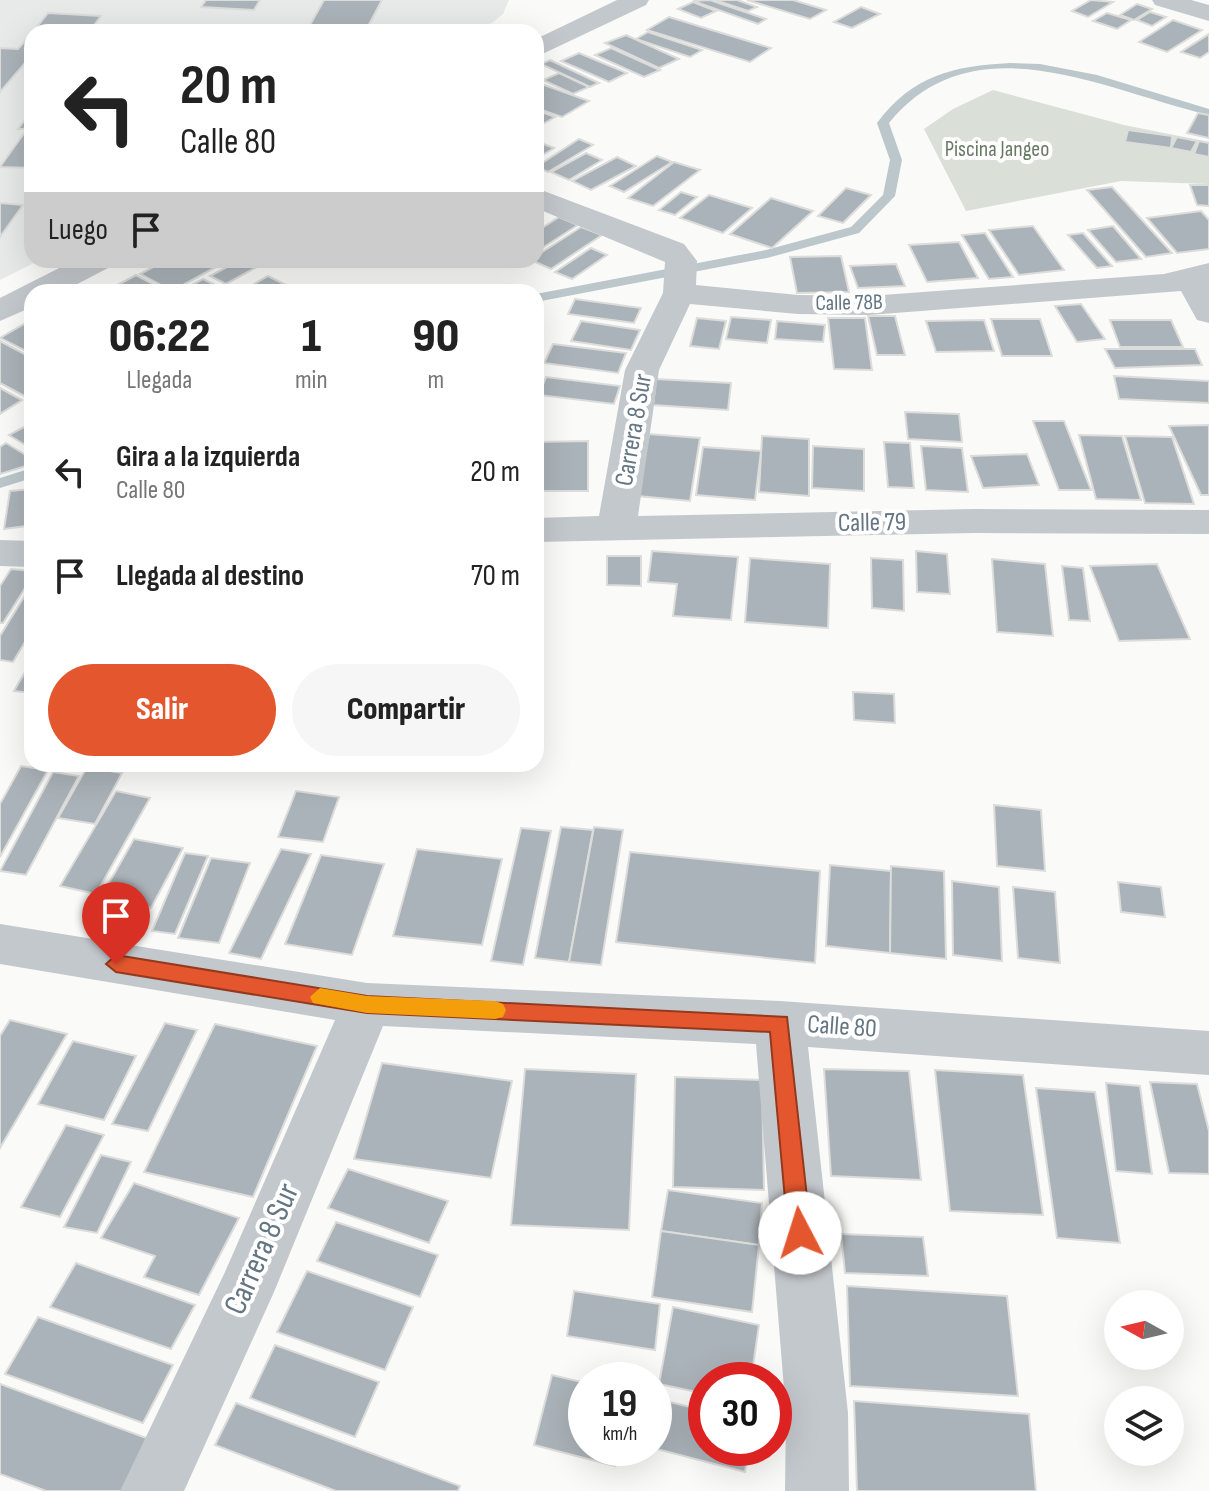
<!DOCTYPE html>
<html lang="es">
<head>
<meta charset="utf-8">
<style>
	body { margin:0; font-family:"Sofia Sans Condensed",sans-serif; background:#f6f6f6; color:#222; height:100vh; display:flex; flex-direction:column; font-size:30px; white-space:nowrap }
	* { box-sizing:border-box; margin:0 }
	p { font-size:26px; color:#767676 }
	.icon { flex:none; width:44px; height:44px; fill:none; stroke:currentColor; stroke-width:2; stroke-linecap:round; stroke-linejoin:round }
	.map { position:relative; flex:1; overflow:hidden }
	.sheet { position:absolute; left:24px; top:284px; width:520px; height:488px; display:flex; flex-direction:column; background:#fff; border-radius:24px; box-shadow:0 8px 32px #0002 }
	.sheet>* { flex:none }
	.top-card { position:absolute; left:24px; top:24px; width:520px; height:244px; border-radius:24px; box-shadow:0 8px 32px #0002; background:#fff; color:#222; overflow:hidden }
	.needle { width:52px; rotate:278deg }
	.buttons { position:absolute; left:1104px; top:1290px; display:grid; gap:16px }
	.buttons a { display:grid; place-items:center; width:80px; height:80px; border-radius:50%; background:#fff; box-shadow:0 8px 32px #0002; font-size:40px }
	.speed { position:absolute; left:568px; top:1362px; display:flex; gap:16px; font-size:40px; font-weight:700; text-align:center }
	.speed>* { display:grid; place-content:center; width:104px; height:104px; border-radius:50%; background:#fff; box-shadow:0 8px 32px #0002; line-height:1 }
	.speed small { font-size:20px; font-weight:400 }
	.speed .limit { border:12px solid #d22; background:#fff; color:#111 }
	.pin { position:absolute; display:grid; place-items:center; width:68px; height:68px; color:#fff; margin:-82px -34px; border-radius:50% 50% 50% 0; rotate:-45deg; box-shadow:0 0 8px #0007 }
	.pin .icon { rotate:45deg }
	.me { position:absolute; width:88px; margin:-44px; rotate:355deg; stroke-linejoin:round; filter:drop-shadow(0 0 6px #0008) }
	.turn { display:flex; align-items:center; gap:28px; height:168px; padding:0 24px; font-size:36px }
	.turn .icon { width:104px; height:104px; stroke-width:2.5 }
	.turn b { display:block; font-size:56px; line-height:68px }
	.then { display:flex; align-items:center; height:76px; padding:0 24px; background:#0003; gap:16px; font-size:30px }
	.eta { display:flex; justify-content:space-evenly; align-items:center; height:136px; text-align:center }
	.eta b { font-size:48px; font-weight:800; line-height:56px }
	.cta { display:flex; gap:16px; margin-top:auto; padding:16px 24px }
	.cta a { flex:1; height:92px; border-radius:48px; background:#e4572e; color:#fff; font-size:32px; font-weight:800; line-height:92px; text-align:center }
	.cta a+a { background:#f6f6f6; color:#222 }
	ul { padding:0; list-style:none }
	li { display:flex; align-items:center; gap:24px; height:104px; padding:0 24px }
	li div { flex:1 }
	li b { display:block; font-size:30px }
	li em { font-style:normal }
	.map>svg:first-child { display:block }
	.built { fill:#e8e9e9 }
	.green { fill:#dadfd7 }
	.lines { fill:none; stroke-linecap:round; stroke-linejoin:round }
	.stream { fill:#bbc7cb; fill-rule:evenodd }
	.building { fill:#aab3b9; stroke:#dcdcda; stroke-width:2 }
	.street { fill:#c3c8cc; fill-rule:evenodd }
	.route { fill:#e4572e; stroke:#94391e; stroke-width:2 }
	.slow { fill:#f59e0b }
	.labels { text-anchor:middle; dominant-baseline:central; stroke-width:8; stroke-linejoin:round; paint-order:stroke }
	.far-park-label { font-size:22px; fill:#687a64; stroke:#fff }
	.far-street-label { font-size:22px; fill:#657683; stroke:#fff }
	.street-label { font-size:26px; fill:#657683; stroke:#fff }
	.near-street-label { font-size:32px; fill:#657683; stroke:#fff }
</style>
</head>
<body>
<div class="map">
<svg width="1209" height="1491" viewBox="0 0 1209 1491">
	<rect width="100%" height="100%" fill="#fafaf8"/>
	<polygon class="built" points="0,0 509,0 503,14 492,23 461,32 32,32 32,260 40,260 0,280"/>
	<polygon class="green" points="993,90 1124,125 1209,142 1209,184 1121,181 966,211 924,129 953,109"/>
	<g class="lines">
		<g class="stream">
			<path d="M1010,63l30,1 57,11 112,34v6c-104,-24 -235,-96 -320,8l13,37 -7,36 -36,37 -92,25 -231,44v-8l230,-44 85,-23 32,-32 7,-35 -13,-37c36,-48 76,-57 133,-60z"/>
			<polygon points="32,468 32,478 0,488 0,478"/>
		</g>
	</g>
	<g class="building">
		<polygon points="206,0 260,0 254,10 201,7"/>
		<polygon points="324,0 382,0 365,32 306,32"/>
		<polygon points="710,0 766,19 758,24 693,1"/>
		<polygon points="715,0 737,0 757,7 748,11"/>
		<polygon points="747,0 793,0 826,10 810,19"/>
		<polygon points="1091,0 1113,2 1088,17 1072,11"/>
		<polygon points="693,2 716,11 701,18 678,9"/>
		<polygon points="1137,4 1152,9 1134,20 1120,15"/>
		<polygon points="861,7 880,14 852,28 834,22"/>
		<polygon points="1150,12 1166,17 1152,26 1137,20"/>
		<polygon points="48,13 101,16 89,32 33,32"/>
		<polygon points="1107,13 1131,20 1117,29 1093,21"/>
		<polygon points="669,17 771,48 750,62 647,30"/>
		<polygon points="1173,20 1202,30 1167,52 1139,42"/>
		<polygon points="648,32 702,50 690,57 636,39"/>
		<polygon points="32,33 32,55 0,92 0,48 18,49"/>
		<polygon points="1209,34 1209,52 1200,58 1181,52"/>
		<polygon points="626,35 679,59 659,68 605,43"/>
		<polygon points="611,48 660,70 644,77 595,55"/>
		<polygon points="579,53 627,73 609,82 561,61"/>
		<polygon points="550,60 599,83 590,87 541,64"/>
		<polygon points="559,73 589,87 573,94 543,80"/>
		<polygon points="536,82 589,101 562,117 536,108"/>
		<polygon points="32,110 32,168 0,167 27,129 18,129"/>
		<polygon points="536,110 555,117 541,125 536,124"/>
		<polygon points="1198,113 1209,115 1209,138 1187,133"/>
		<polygon points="1128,130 1172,136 1171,148 1125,142"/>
		<polygon points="1177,137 1197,141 1191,152 1171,148"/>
		<polygon points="579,139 593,145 548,172 536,167"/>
		<polygon points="536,141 554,148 536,159"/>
		<polygon points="1199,141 1209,143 1209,157 1194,154"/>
		<polygon points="586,153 602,160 569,180 551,172"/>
		<polygon points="657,156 672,162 624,192 610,186"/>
		<polygon points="617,157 636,166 591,190 572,181"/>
		<polygon points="674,162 700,170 653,206 628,198"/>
		<polygon points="1190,185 1209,185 1209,206 1197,205"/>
		<polygon points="1112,187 1172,253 1146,257 1087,190"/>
		<polygon points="846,188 871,195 843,223 818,216"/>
		<polygon points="681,192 697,197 675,215 659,210"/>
		<polygon points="709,195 752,208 723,233 680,218"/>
		<polygon points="771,198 813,211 772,248 730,234"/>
		<polygon points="0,203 23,205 0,237"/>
		<polygon points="1201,211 1209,220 1209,249 1177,253 1147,218"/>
		<polygon points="559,217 578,225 536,252 536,232"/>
		<polygon points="1033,226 1064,270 1019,275 989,230"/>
		<polygon points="1113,226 1141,259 1116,262 1088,230"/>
		<polygon points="581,227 602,235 551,269 531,260 536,260 536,256"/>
		<polygon points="985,233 1013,277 989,279 962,235"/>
		<polygon points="1083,233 1112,266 1097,268 1068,235"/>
		<polygon points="959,242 978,278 927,282 909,245"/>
		<polygon points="591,248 607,255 572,279 555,272"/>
		<polygon points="841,256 849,292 797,293 790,257"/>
		<polygon points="166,260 202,260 216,267 172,291 140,274"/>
		<polygon points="240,260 255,268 226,284 210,276"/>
		<polygon points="896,264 905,286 858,288 850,266"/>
		<polygon points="136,275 168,292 121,292 112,288"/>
		<polygon points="268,276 296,290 240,292"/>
		<polygon points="203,279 229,292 178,292"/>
		<polygon points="575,299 641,308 634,323 568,314"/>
		<polygon points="1081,304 1105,339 1077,342 1055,306"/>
		<polygon points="868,316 895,316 905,355 877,355"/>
		<polygon points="731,317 771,320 767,343 726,339"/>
		<polygon points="697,318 726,321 719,349 690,346"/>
		<polygon points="828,318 865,318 872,370 834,369"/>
		<polygon points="991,319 1040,319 1052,356 1002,356"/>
		<polygon points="984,320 994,351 936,352 926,321"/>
		<polygon points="1110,320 1171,320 1183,347 1120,347"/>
		<polygon points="581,321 640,330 631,350 571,341"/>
		<polygon points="777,321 825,325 823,342 775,339"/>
		<polygon points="26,323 32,326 32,354 0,338"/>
		<polygon points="0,341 32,358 32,400 0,383"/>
		<polygon points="553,344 626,353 618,373 544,363"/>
		<polygon points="1105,349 1195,349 1202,365 1115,368"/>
		<polygon points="1114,376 1209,381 1209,403 1119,399"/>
		<polygon points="546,377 620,386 614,404 539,395"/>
		<polygon points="656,379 731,383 728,410 653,405"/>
		<polygon points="0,388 22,400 0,414"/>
		<polygon points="905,412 959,414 962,442 908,439"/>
		<polygon points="1033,421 1064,421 1091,490 1059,490"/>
		<polygon points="1209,425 1209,495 1201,495 1169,426"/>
		<polygon points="24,427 32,432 32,449 9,435"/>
		<polygon points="649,434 700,438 690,501 638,496"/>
		<polygon points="1079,435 1122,436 1141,500 1096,499"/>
		<polygon points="762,436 809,439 809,496 759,492"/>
		<polygon points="1125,436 1172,437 1194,504 1145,503"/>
		<polygon points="588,441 588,491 536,491 536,442"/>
		<polygon points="884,442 910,443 914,488 888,487"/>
		<polygon points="6,443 32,459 32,464 0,474 0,447"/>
		<polygon points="813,446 864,449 864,491 812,488"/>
		<polygon points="921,446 962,448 968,492 926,490"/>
		<polygon points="703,447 761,451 755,500 696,495"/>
		<polygon points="1027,454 1039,485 983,488 971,456"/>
		<polygon points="32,489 26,526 4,529 10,491"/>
		<polygon points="652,551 738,557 731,620 673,616 677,584 648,582"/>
		<polygon points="916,551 947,554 950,594 917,592"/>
		<polygon points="607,556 641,556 641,586 607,585"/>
		<polygon points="750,558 830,564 828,628 745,622"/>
		<polygon points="871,558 903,560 904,611 872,608"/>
		<polygon points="992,559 1045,564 1053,636 997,632"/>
		<polygon points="1157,564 1190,639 1119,641 1090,566"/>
		<polygon points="1062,566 1083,568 1090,621 1069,620"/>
		<polygon points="11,569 32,571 32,577 3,623 0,623 0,586"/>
		<polygon points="32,584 32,630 13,662 0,660 0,636"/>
		<polygon points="32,660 32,693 14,691"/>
		<polygon points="853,692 894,694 895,723 854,720"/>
		<polygon points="21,766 48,770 0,857 0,804"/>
		<polygon points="87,767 122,773 95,824 58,818"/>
		<polygon points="53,772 79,776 26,875 0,871"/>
		<polygon points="116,791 150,798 96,894 60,886"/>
		<polygon points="296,791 339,797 323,842 278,837"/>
		<polygon points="994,805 1041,810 1045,871 997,866"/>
		<polygon points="561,827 593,830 569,962 535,958"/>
		<polygon points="594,827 623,830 601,965 569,962"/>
		<polygon points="521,828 551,831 523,965 491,961"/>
		<polygon points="134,839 183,848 151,908 101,897"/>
		<polygon points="281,849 311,854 261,959 229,953"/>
		<polygon points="417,849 502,859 482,945 393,936"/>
		<polygon points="630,852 820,871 815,963 616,942"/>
		<polygon points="185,853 208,856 175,934 152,931"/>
		<polygon points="321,855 384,864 352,955 285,944"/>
		<polygon points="211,858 250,863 219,943 178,938"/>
		<polygon points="830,865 891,871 890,953 826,946"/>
		<polygon points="891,866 944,871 946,959 890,953"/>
		<polygon points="952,881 999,887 1002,961 953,955"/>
		<polygon points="1118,882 1161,887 1165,917 1121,912"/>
		<polygon points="1013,887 1055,892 1060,963 1018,958"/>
		<polygon points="10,1020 67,1034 0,1148 0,1036"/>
		<polygon points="165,1023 197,1030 148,1131 112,1124"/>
		<polygon points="215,1024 317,1046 253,1197 144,1172"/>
		<polygon points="73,1041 136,1056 104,1120 38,1104"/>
		<polygon points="382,1063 512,1081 491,1178 354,1159"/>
		<polygon points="525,1069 636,1074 629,1230 511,1225"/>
		<polygon points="824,1069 909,1071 921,1180 831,1176"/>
		<polygon points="935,1070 1023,1075 1043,1215 950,1211"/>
		<polygon points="675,1077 762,1080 764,1190 673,1187"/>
		<polygon points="1150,1082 1197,1084 1209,1131 1209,1174 1169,1173"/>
		<polygon points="1106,1083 1140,1086 1152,1174 1116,1171"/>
		<polygon points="1036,1088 1095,1092 1120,1243 1057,1238"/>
		<polygon points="66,1125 104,1135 60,1217 21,1207"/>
		<polygon points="101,1155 131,1162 97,1233 64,1227"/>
		<polygon points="348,1169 448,1201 429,1243 328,1208"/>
		<polygon points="134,1183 239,1218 199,1295 144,1277 155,1256 101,1238"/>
		<polygon points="668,1190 762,1203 759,1245 661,1231"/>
		<polygon points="336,1222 438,1255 420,1297 317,1261"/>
		<polygon points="661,1231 759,1245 752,1312 652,1297"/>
		<polygon points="841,1234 923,1237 928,1276 845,1273"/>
		<polygon points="76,1263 195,1305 171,1349 50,1307"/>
		<polygon points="307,1271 413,1307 385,1370 277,1332"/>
		<polygon points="847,1286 1007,1296 1018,1396 850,1386"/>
		<polygon points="574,1291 660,1304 655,1350 567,1336"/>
		<polygon points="673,1307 759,1325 751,1380 706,1380 706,1394 659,1384"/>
		<polygon points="38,1317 173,1365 143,1423 5,1374"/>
		<polygon points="275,1345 379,1382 355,1437 250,1398"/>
		<polygon points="552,1375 586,1383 586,1448 619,1448 615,1466 534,1445"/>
		<polygon points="0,1384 149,1439 122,1491 46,1491 0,1474"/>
		<polygon points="654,1398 706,1411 706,1448 749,1448 745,1472 653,1448"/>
		<polygon points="854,1401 1029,1414 1036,1491 857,1491"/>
		<polygon points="236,1403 460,1486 458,1491 336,1491 215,1445"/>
	</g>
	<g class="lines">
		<g class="street">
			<polygon points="617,0 649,0 646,5 536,57 536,39"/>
			<polygon points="1152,0 1191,0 1209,5 1209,21 1155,5"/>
			<polygon points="536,188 684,244 697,261 696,285 798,295 869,296 1164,274 1209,263 1209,323 1197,320 1181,291 869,315 798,314 690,304 659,370 638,516 974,509 1209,510 1209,534 974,533 536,542 536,518 599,516 625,370 663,293 665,262 536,208"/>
			<polygon points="75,260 115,260 110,267 62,292 32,292 32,307 0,321 0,298"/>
			<polygon points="0,540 32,541 32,567 0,566"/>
			<polygon points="0,924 367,983 780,1001 1209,1031 1209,1075 808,1047 848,1413 849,1491 785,1491 786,1413 756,1044 383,1026 274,1292 184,1491 120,1491 225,1272 335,1020 0,964"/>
		</g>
	</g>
	<polygon class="route" points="116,955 367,996 787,1017 811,1233 808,1241 800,1244 791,1241 788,1233 770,1032 367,1013 116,972 106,964"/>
	<polygon class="slow" points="320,988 367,996 495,1001 503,1004 506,1010 503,1017 495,1019 367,1013 313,1003 310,997"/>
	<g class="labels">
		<g class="far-park-label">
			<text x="997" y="149">Piscina Jangeo</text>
		</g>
		<g class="far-street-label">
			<text transform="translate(849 303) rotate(-1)">Calle 78B</text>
		</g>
		<g class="street-label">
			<text transform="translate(634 430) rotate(-80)">Carrera 8 Sur</text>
			<text transform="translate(872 523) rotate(-1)">Calle 79</text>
			<text transform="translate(842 1027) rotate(4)">Calle 80</text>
		</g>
		<g class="near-street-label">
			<text transform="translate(262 1249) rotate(-66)">Carrera 8 Sur</text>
		</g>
	</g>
</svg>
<div class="buttons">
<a><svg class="needle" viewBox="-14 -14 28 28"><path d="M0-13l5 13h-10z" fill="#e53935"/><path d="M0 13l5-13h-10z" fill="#767676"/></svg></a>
<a><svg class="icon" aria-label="layers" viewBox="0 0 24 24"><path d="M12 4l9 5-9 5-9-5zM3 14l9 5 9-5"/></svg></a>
</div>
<div class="speed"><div>19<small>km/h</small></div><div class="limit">30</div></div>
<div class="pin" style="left:116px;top:964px;background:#d93025"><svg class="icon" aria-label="arrive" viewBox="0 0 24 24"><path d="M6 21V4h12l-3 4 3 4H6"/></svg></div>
<svg class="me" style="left:800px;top:1233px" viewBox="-20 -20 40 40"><circle r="19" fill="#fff"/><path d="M0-13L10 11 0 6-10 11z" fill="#e4572e"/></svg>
<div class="top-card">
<div class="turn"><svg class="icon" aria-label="left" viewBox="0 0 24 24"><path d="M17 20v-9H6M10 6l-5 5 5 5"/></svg><div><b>20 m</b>Calle 80</div></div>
<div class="then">Luego<svg class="icon" aria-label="arrive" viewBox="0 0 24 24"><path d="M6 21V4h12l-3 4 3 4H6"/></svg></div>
</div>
<section class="sheet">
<div class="eta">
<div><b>06:22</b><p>Llegada</p></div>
<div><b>1</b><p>min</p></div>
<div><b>90</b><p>m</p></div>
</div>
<ul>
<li><svg class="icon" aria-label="left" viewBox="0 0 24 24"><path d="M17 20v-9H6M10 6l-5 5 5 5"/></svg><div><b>Gira a la izquierda</b><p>Calle 80</p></div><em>20 m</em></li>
<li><svg class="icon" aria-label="arrive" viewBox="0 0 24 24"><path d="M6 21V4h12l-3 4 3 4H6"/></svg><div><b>Llegada al destino</b></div><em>70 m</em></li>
</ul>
<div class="cta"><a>Salir</a><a>Compartir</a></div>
</section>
</div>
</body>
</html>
